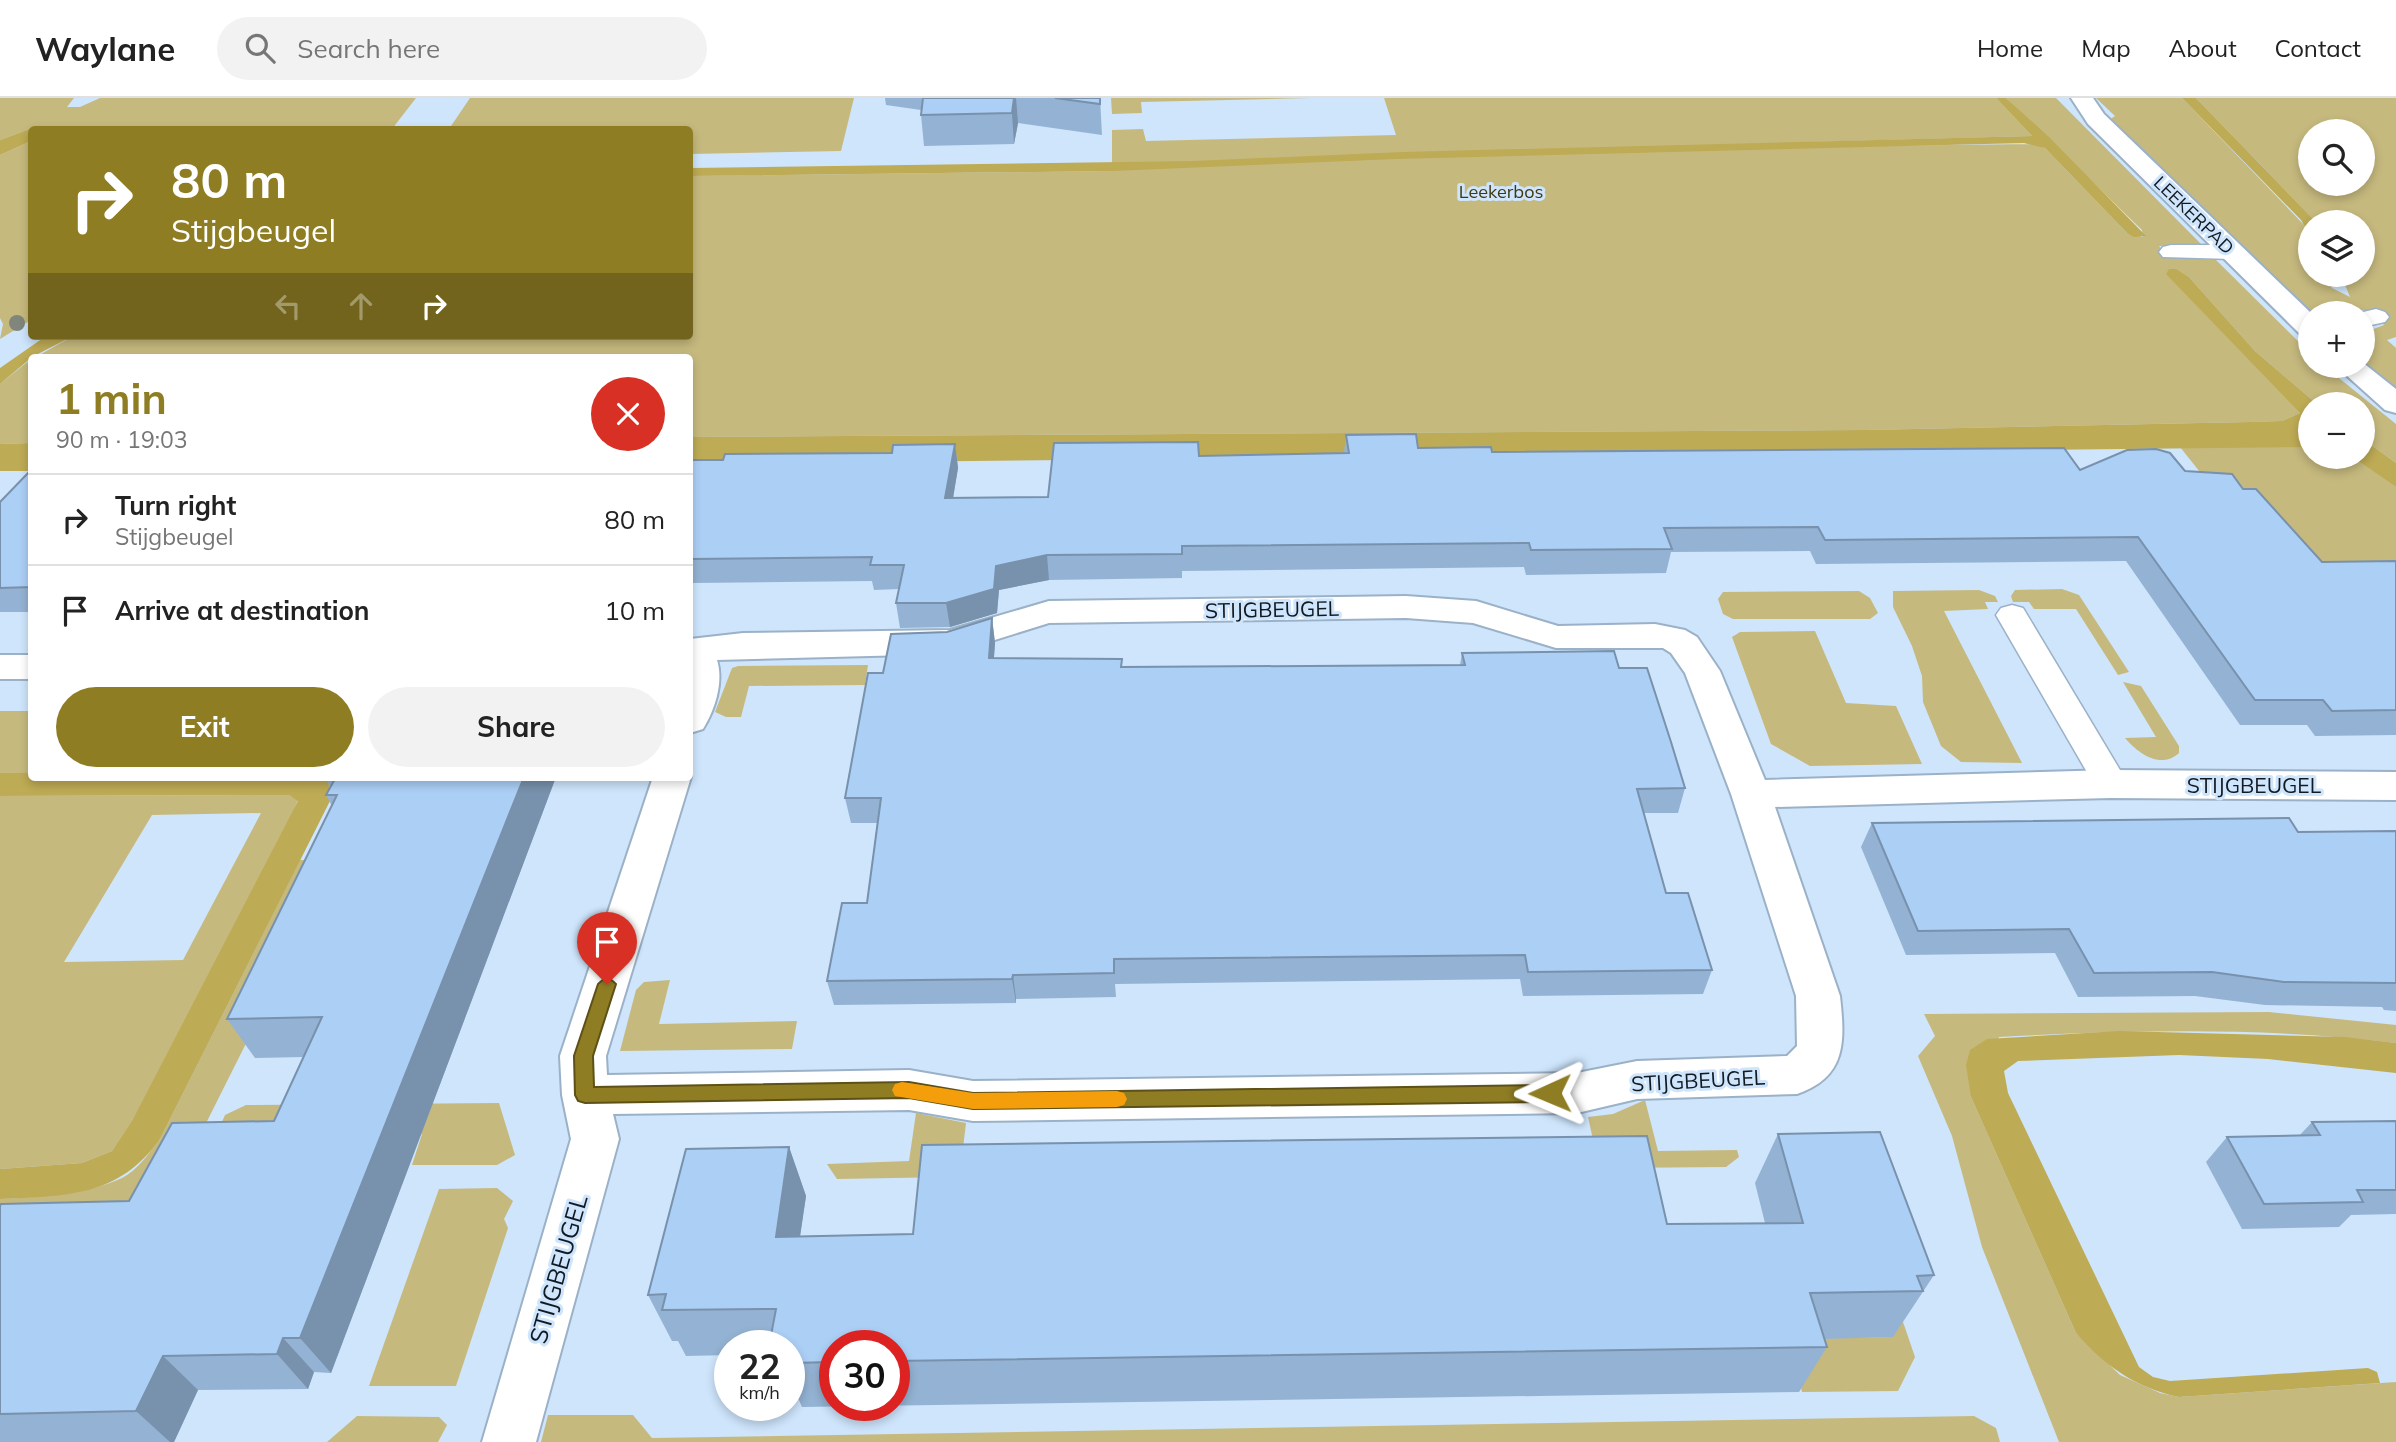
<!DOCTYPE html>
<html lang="en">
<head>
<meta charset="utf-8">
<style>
	body { margin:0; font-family:Mulish,sans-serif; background:#f2f2f2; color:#222; height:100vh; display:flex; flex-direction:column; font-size:26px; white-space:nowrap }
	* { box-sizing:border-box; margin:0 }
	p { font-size:23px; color:#767676 }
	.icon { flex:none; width:38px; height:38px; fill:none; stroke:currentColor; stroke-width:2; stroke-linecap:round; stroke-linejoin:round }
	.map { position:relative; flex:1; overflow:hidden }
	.drawer { position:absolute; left:28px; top:256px; width:665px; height:427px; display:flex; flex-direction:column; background:#fff; border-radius:7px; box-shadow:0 4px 10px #0003 }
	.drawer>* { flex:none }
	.hud { position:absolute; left:28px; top:28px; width:665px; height:214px; border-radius:7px; box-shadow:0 4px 10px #0003; background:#8f7d23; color:#fff; overflow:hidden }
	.controls { position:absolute; left:2298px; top:21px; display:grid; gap:14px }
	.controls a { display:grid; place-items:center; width:77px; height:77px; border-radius:50%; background:#fff; box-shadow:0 4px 10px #0003; font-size:35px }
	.speed { position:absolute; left:714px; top:1232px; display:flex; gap:14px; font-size:35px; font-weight:700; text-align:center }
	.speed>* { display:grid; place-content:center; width:91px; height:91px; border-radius:50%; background:#fff; box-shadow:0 4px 10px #0003; line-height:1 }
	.speed small { font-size:18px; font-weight:400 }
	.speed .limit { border:10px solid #d22; background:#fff; color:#111 }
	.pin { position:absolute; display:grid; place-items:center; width:60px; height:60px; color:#fff; margin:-72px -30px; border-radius:50% 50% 50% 0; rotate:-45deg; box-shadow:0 0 7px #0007 }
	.pin .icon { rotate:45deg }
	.me { position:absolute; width:77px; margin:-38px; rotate:269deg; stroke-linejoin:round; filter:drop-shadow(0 0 5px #0008) }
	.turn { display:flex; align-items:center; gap:24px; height:147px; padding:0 28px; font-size:32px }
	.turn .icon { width:91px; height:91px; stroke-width:2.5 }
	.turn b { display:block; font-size:49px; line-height:60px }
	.lanes { display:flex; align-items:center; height:66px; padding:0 28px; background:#0003; justify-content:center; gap:35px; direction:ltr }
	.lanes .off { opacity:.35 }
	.round { display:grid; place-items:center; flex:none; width:74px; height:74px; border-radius:37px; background:#f2f2f2 }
	.head { display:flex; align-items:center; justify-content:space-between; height:119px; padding:0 28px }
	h1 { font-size:42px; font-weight:700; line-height:52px; color:#8f7d23 }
	.primary-button { display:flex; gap:14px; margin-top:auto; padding:14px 28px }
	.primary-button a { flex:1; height:80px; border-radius:42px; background:#8f7d23; color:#fff; font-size:28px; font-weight:700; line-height:80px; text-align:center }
	.primary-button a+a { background:#f2f2f2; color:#222 }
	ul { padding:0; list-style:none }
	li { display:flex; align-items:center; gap:21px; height:91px; padding:0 28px; border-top:2px solid #e0e0e0 }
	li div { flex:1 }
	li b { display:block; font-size:26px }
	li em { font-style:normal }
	header { display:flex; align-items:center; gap:42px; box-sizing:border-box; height:98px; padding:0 35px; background:#fff; border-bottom:2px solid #e0e0e0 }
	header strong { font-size:33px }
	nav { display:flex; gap:38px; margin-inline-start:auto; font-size:24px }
	.search { width:490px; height:63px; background:#f2f2f2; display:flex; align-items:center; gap:18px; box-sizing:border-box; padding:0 24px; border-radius:38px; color:#767676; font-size:26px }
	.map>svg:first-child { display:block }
	.green { fill:#c6b97e; fill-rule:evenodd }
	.water { fill:#beab55 }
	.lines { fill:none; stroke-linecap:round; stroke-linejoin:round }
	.service-casing { stroke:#9bb1c7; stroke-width:3 }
	.minor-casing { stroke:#9bb1c7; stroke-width:4 }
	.service { fill:#fff; fill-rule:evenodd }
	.minor { fill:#fff; fill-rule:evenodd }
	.tree { fill:#80867b }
	.wall { fill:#94b2d3; fill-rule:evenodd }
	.shaded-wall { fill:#7891ac }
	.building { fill:#accff5; stroke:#7891ac; stroke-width:2 }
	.route { fill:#8f7d23; stroke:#5d5117; stroke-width:2 }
	.slow { fill:#f59e0b }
	.labels { text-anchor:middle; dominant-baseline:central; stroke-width:6; stroke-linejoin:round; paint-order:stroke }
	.far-park-label { font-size:18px; fill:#403812; stroke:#cee5fc }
	.far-street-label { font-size:18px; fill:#111921; stroke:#cee5fc }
	.street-label { font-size:21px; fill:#111921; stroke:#cee5fc }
	.near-street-label { font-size:24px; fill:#111921; stroke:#cee5fc }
</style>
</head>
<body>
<header>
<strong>Waylane</strong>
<div class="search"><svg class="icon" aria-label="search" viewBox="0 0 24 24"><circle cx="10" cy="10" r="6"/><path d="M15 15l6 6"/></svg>Search here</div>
<nav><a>Home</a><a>Map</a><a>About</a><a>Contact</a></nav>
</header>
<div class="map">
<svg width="2396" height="1344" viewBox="0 0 2396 1344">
	<rect width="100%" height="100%" fill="#cee5fc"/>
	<g class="green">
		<polygon points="0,0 74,0 67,9 80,9 100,0 416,0 392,31 35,29 0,42"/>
		<polygon points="470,0 854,0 841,53 690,56 690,32 449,31"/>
		<polygon points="1111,0 1310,0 1141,4 1142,15 1112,16"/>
		<polygon points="1384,0 1996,0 2032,38 1811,44 1866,48 2034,46 2045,50 2127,135 2143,139 2142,132 2006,0 2056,0 2202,147 2159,148 2168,159 2216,162 2310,255 2310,268 2324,268 2396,326 2396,365 2363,341 2362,306 2317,306 2255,253 2189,179 2175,171 2300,315 2282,323 2249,324 1865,332 690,339 690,259 36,259 73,238 690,238 690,78 1112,73 1112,32 1143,31 1146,43 1396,37"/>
		<path d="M2096,0h86l125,130 3,7v40h17l5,13 18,9 -9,-22h21v-53h-46l-120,-124h200v239l-9,3 9,8v44l-33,-28v-31l21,-8 -11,-15 -68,2 -196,-192 6,-4zM2310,33h52v53h-52z"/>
		<polygon points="31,43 31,222 0,241 3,226 0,220 0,57"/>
		<polygon points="31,261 31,345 0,346 0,286"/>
		<polygon points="2180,349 2310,349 2310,359 2353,359 2359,362 2396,389 2396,490 2323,491 2231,413"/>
		<polygon points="2062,491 2079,497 2129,574 2118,577 2076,511 2034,511 2029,504 2013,504 2011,498 2015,492"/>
		<polygon points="1979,492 1995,498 1998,504 1985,504 1988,511 1944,513 2022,665 1961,664 1941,648 1923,604 1922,578 1912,548 1893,509 1893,493"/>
		<polygon points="1859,493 1870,500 1878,515 1870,521 1733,521 1723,516 1718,501 1723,494"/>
		<polygon points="1815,533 1846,605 1896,608 1922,666 1810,668 1771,646 1732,539 1740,534"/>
		<polygon points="868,567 865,587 749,588 741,619 726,619 715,614 732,570 738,568"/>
		<path d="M2123,584l18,4 38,60v7c-19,17 -41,0 -54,-15l31,-1z"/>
		<rect x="0" y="613" width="31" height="62"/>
		<path d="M289,697l9,5 -7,17 -159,305 -20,29 -30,12 -82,6v-373zM261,715l-78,147 -119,2 88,-147z"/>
		<path d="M300,762h38l-183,365 -155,5v-31c40,-2 85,-4 122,-21 15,-7 28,-26 38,-39z"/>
		<polygon points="670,882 659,926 797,923 792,951 620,953 636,892 644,884"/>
		<path d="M2269,914l127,13v18c-131,-16 -265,-13 -397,-6l-28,60 105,236 44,42 40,18 19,4 217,-15v60h-337l-77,-195 -30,-111 -34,-80 17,-20 -11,-22z"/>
		<polygon points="1645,1002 1658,1053 1737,1052 1739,1059 1726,1069 1607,1070 1598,1064 1588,1019 1613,1016"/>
		<polygon points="499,1005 515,1057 497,1067 412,1067 422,1036 215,1040 225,1017 246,1007"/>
		<polygon points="916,1015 966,1025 960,1075 950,1079 837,1081 827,1066 909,1063"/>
		<polygon points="497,1090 513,1103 504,1121 508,1130 456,1288 369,1288 439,1091"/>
		<polygon points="1903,1224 1915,1259 1898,1293 1802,1294 1789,1241 1892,1239 1887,1225"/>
		<polygon points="548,1317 633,1317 652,1340 1974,1318 1996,1330 2000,1344 541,1344"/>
		<polygon points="357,1318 439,1319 447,1327 438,1344 327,1344"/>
	</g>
	<g class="water">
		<polygon points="1996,0 2006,0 2049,39 2146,138 2134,139 2127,135 2045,50 2024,45 1396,61 1113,73 690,78 690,70 1193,63 1403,54 2032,38"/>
		<polygon points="2182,0 2196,0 2316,124 2310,124 2310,137 2301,122"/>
		<polygon points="35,29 46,31 32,32 31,43 0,57 0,42"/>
		<polygon points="2169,171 2176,171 2189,179 2255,253 2317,306 2310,306 2310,349 690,366 690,339 1865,332 2249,324 2282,323 2300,315 2166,176"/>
		<polygon points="46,238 73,238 32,259 0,286 0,270"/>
		<polygon points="2363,341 2396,365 2396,389 2353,359 2362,359"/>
		<polygon points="31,345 31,373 0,373 0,346"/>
		<path d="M0,675h31l1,4h295l5,20 -172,342c-41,58 -94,57 -160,60v-30l82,-6 30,-12 20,-30 166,-320 -9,-6 -289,1z"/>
		<path d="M2120,933l225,6 51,6v30l-128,-14 -89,-4 -161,6 -14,10 4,22 131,274 14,10 17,4 198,-13 9,4 3,11 -201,14c-43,-9 -74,-31 -103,-64l-105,-236 -5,-32 4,-15 17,-11z"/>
	</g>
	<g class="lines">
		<g class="service-casing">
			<g id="service">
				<polygon points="2171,147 2232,147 2240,149 2244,154 2240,159 2232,161 2163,159 2159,154 2163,149"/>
				<polygon points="2376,211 2385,214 2389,219 2385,224 2362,229 2362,215 2359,215"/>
				<polygon points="2012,507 2023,510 2123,677 2129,686 2123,695 2111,699 2099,695 1996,517 2001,510"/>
			</g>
		</g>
		<g class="minor-casing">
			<g id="minor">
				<polygon points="2071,0 2093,0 2104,16 2311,215 2310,238 2300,236 2088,26"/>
				<polygon points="2362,264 2396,291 2396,315 2385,312 2336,268 2362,268"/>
				<path d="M1406,498l70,5 82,25 97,-2 30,6 12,7 23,34 45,109 346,-10 285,2v28l-285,-2 -336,9 65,189c5,45 7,81 -43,98l-160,5 -60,14 -604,8 -64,-11 -296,4 6,25 -83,303h-54l89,-303 -9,-44 -2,-39 93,-279h37v-3l1,3 -85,279 1,19 302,-5 64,11 604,-8 60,-12 150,-5 10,-10 -1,-50 -65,-202 -46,-121 -14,-20 -8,-5h-107l-83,-25 -67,-5 -357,5 -99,31 -233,6c7,22 -2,50 -14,69l-13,4v-94l53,-6 207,-3 99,-29z"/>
				<rect x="0" y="557" width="32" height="24"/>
			</g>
		</g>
		<use href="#service" class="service"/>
		<use href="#minor" class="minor"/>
	</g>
	<circle class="tree" cx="17" cy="225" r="8"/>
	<g class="wall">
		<polygon points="885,0 1100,0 1102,37 1018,25 1014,46 924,48 921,17 921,12 886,7"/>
		<polygon points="1346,337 1418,350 1492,354 2080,372 2185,373 2243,391 2322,464 2396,463 2396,637 2315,638 2307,627 2240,627 2126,463 1816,466 1810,453 1671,454 1666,475 1526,477 1524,469 1182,473 1182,480 1049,482 999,492 997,515 950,529 900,530 896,505 899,491 874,492 872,483 690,485 690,362 892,355 955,346 958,370 953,400 1048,399 1199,358 1344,355"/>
		<polygon points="32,374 32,514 0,514 0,404"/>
		<polygon points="992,520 995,545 994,560 1122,569 1460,567 1462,555 1619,570 1685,690 1678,715 1644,715 1666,795 1712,872 1703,896 1523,898 1520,881 1115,886 1116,899 1016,901 1016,905 834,907 827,883 867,805 877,725 851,725 845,700 883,575 947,534"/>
		<polygon points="325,679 556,679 331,1275 314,1274 308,1291 198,1292 174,1344 0,1344 0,1108 129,1103 274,1023 304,959 255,960 227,921 332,708 326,697 330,689"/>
		<polygon points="1872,725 2298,734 2396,733 2396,913 2384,912 2382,909 2265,907 2195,898 2078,899 2055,855 1906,857 1861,749"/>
		<polygon points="2396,1023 2396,1116 2351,1117 2339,1129 2242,1131 2206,1064 2227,1039 2300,1037 2312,1024"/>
		<path d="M1778,1036l156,141 -41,62 -69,2 3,8 -28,45 -997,15 -7,-16 -6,-1v-44h-59v9l-44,1 -8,-15h-6l-24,-46 141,-148 17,49 -6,40 965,-13 -10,-40zM835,1248h59v59h-59z"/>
	</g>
	<g class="shaded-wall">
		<polygon points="1014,0 1016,0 1018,25 1014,46 1012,15"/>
		<polygon points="955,346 958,370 949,424 945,400"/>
		<polygon points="1047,457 1049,482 999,492 997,515 950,529 946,505 996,468"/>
		<polygon points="992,520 995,545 992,584 989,560"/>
		<polygon points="524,679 556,679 331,1275 300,1240"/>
		<polygon points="1013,877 1016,901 1016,905 1012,881"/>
		<polygon points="789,1049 806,1098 793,1186 776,1139"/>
		<polygon points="283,1240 314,1274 308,1291 277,1256"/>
		<polygon points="163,1258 198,1292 174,1344 170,1344 136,1313"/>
	</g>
	<g class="building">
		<polygon points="923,0 1014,0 1012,15 921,17"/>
		<polygon points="1055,0 1100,0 1100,6"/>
		<polygon points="1416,336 1418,350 1491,349 1492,354 2064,350 2080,372 2127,352 2156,351 2170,355 2185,373 2232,376 2243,391 2256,391 2322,464 2396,463 2396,612 2332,613 2323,602 2255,602 2138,439 1825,442 1818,429 1664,430 1672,451 1531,452 1529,445 1182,448 1182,456 1047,457 996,468 994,491 946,505 896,505 904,467 870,467 872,459 690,461 690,362 723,362 725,356 892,355 893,347 955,346 945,400 1048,399 1054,345 1198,344 1199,358 1349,355 1346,337"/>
		<polygon points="30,373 32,374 32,489 0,490 0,404"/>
		<polygon points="992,520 989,560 1122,561 1121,569 1465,567 1462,555 1614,553 1619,570 1647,570 1671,644 1685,690 1637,691 1666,795 1688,795 1712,872 1528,874 1525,857 1114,861 1114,875 1013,877 1012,881 827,883 842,805 867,805 881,700 845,700 868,575 883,575 891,536 947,534"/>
		<polygon points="336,679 524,679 300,1240 283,1240 277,1256 163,1258 136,1313 0,1316 0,1108 1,1106 129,1103 172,1025 274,1023 322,919 227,921 337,697 326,697"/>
		<polygon points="2289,720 2298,734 2396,733 2396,885 2284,884 2212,874 2094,875 2069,831 1918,833 1872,725"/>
		<polygon points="2396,1023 2396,1092 2357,1092 2363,1104 2264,1106 2227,1039 2320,1037 2312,1024"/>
		<polygon points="1880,1034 1934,1177 1917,1178 1923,1193 1810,1195 1827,1249 894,1263 894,1248 835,1248 835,1264 789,1265 789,1248 769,1248 776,1211 662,1212 666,1196 648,1197 686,1051 789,1049 776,1139 913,1136 922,1047 1152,1044 1647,1038 1667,1126 1803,1125 1778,1036"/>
	</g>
	<polygon class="route" points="607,878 616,886 593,958 594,989 909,984 973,995 1550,987 1557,990 1560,995 1557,1001 1550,1004 973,1011 909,1000 585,1005 578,1003 575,997 574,958 598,886"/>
	<polygon class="slow" points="902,984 973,995 1117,993 1124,995 1127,1001 1124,1007 1117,1009 973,1011 895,998 892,992 895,986"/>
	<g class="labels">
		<g class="far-park-label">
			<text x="1501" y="93">Leekerbos</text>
		</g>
		<g class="far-street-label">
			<text transform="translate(2194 117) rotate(44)">LEEKERPAD</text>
		</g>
		<g class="street-label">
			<text transform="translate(1272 511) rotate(-1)">STIJGBEUGEL</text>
			<text x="2254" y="687">STIJGBEUGEL</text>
			<text transform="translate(1698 982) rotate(-3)">STIJGBEUGEL</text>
		</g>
		<g class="near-street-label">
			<text transform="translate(558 1171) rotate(-74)">STIJGBEUGEL</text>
		</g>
	</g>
</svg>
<div class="controls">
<a><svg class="icon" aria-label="search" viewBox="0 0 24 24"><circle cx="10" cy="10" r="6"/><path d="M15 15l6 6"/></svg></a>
<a><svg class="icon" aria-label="layers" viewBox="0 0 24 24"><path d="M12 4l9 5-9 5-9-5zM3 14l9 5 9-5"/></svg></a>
<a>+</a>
<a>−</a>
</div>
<div class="speed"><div>22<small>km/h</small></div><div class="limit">30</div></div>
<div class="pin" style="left:607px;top:886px;background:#d93025"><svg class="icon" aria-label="arrive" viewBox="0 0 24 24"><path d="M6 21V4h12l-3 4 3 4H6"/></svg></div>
<svg class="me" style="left:1550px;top:995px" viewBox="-20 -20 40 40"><path d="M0-17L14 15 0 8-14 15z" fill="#8f7d23" stroke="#fff" stroke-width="4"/></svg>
<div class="hud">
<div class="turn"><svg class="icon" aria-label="right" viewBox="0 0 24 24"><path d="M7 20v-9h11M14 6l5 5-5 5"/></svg><div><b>80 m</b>Stijgbeugel</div></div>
<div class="lanes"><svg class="icon off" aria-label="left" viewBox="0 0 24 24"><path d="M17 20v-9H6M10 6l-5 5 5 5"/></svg><svg class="icon off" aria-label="ahead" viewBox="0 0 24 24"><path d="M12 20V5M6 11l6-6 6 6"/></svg><svg class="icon" aria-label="right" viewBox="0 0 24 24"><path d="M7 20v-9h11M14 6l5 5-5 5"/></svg></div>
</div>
<section class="drawer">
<div class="head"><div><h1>1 min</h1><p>90 m · 19:03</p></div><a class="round" style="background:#d93025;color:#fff"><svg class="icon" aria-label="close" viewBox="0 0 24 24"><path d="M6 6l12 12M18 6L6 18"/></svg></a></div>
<ul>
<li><svg class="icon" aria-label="right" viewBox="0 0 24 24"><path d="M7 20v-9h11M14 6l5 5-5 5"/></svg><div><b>Turn right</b><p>Stijgbeugel</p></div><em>80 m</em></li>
<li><svg class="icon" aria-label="arrive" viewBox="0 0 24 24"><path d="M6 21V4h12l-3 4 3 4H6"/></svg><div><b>Arrive at destination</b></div><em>10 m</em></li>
</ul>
<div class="primary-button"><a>Exit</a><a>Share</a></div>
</section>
</div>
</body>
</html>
